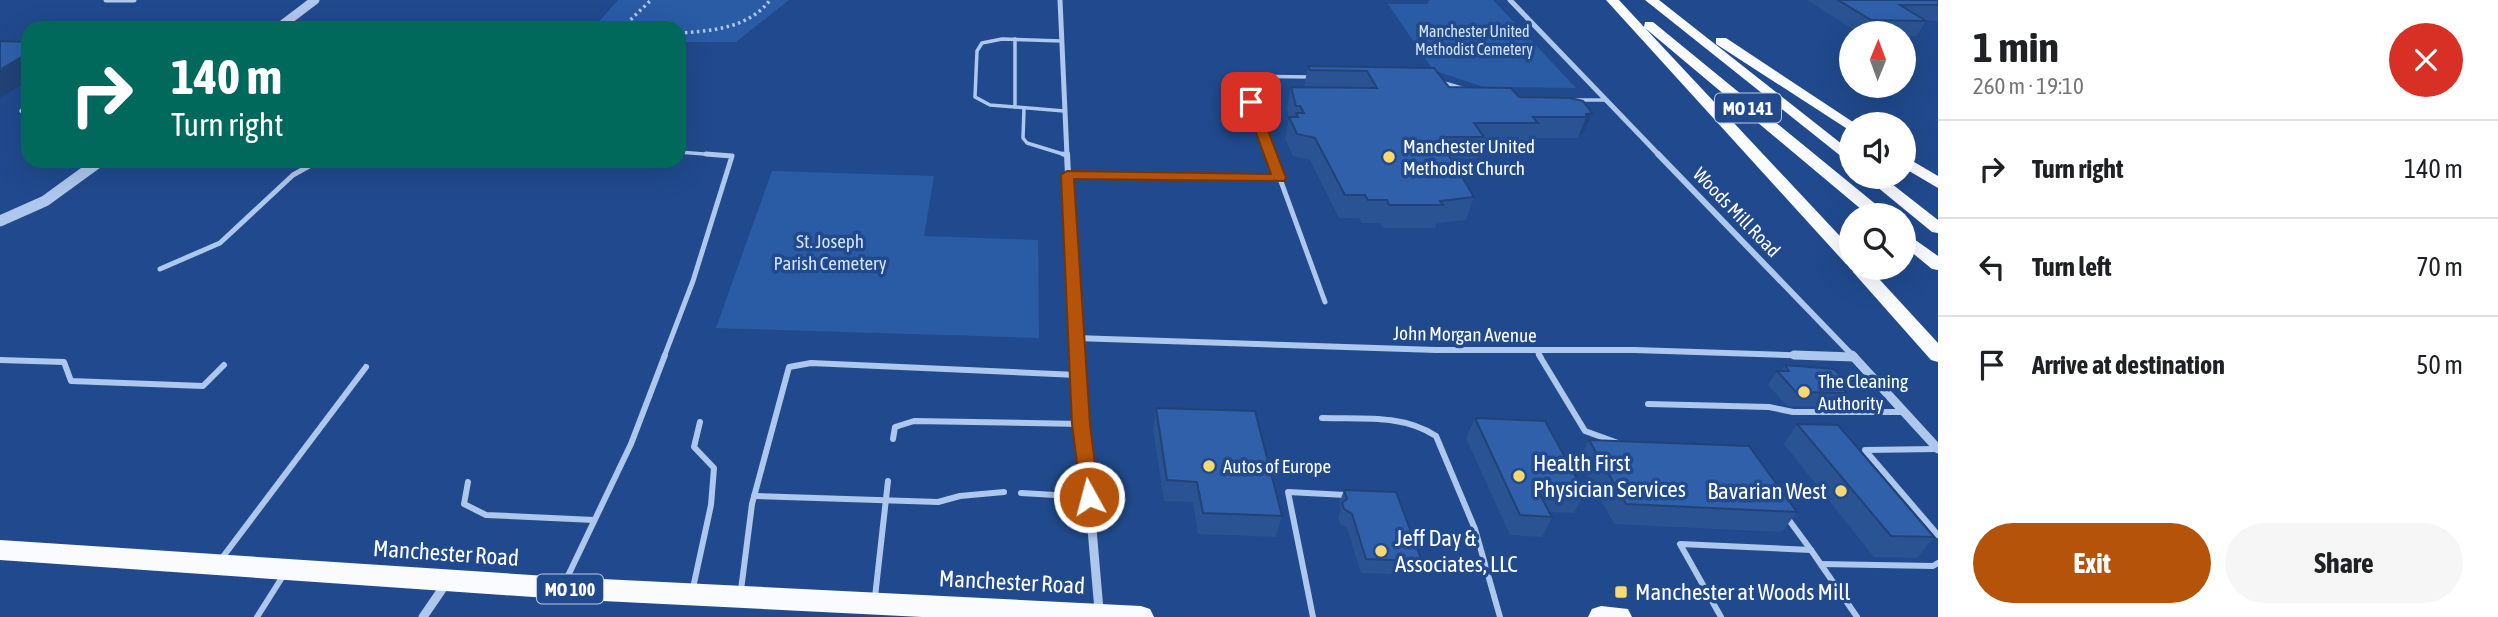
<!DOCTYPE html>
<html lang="en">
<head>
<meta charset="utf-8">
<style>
	body { margin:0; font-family:"Asap Condensed",sans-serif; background:#f6f6f6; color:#202124; height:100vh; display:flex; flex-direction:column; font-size:26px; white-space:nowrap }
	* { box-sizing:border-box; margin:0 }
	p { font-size:23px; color:#757577 }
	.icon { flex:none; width:38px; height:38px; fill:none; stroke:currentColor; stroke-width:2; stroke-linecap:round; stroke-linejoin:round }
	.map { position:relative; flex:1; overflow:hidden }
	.drawer { display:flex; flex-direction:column; background:#fff; width:560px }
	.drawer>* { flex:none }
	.hud { position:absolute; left:21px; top:21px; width:665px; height:147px; border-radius:21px; box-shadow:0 7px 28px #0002; background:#00695c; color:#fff; overflow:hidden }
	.needle { width:46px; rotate:1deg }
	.controls { position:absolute; left:1839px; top:21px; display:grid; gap:14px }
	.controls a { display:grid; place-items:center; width:77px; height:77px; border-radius:50%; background:#fff; box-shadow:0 7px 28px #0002; font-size:35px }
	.pin { position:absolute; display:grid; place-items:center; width:60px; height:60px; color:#fff; margin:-30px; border-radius:14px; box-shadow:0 4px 10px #0006 }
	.me { position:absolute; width:77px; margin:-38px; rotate:353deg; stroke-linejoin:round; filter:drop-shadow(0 0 5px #0008) }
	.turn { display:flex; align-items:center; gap:24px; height:147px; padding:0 35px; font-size:32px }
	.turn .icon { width:91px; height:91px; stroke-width:2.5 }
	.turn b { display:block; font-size:49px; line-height:60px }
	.round { display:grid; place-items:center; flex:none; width:74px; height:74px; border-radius:37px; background:#f6f6f6 }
	.head { display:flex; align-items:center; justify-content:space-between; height:119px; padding:0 35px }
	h1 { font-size:42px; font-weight:700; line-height:52px }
	.button { display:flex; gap:14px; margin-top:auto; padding:14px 35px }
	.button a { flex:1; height:80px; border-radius:42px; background:#b45309; color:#fff; font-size:28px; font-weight:700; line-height:80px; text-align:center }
	.button a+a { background:#f6f6f6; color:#202124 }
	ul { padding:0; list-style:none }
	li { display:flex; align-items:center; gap:21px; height:98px; padding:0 35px; border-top:2px solid #e0e0e0 }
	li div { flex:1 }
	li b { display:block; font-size:26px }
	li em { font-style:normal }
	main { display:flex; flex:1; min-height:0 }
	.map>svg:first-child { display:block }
	.green { fill:#2a5ba5 }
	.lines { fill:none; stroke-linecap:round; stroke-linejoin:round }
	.path { stroke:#aec7ec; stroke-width:3.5; stroke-dasharray:2.5 3.5; stroke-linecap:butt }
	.service-far2 { stroke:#aec7ec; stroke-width:3.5 }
	.service-far1 { stroke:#aec7ec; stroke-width:5 }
	.service { stroke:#aec7ec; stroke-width:6 }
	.minor-far2 { stroke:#aec7ec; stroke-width:5 }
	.minor-far1 { stroke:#aec7ec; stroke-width:6 }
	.minor { stroke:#aec7ec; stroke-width:9 }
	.tertiary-far1 { stroke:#aec7ec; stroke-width:9 }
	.tertiary { stroke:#aec7ec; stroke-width:11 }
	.trunk { fill:#fafbff; fill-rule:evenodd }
	.wall { fill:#295392 }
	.shaded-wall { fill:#224377 }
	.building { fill:#3060aa; stroke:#224377; stroke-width:2 }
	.route { fill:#b45309; stroke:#753606; stroke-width:2 }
	.poi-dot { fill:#f9d96f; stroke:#204a8d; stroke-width:2.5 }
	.labels { text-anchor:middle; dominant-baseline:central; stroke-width:7; stroke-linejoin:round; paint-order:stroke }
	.far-park-label { font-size:16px; fill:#d3e2f9; stroke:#204a8d }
	.shield { fill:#204a8d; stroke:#bcc9dd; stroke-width:2 }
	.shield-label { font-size:18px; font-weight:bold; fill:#fff }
	.poi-label { font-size:19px; fill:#fff; stroke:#204a8d; text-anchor:start }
	.street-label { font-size:19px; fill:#fff; stroke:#204a8d }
	.park-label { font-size:19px; fill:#d3e2f9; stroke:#204a8d }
	.near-poi-label { font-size:23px; fill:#fff; stroke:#204a8d; text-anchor:start }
	.near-street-label { font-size:23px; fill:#fff; stroke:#204a8d }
</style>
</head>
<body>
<main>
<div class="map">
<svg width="1938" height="617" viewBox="0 0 1938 617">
	<rect width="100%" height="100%" fill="#204a8d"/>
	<g class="green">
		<polygon points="618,0 789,0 736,42 679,42 679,28 310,28 316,23 596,25"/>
		<polygon points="1430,0 1493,0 1576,88 1483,87 1433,70 1388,4 1427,4"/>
		<polygon points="772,171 934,176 924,236 1038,240 1039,338 716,328"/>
	</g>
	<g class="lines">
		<g class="path">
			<polyline points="622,28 651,0"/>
			<path d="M679,33c33,-2 70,-5 91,-33"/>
		</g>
		<g class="service-far2">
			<polyline points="1015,39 1015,107"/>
			<polyline points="1062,41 1002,39 982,43 977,51 975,97 990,105 1064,111"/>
			<polyline points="1441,82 1465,89"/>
			<polyline points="1572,100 1607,100"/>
			<polyline points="28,104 21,111 28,113"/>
			<polyline points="1024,108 1023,138 1027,143 1066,155"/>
			<polyline points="679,152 729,156"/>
			<polyline points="1271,156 1242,76 1312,77"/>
		</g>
		<g class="service-far1">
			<polyline points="1063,154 1066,155"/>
			<polyline points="1271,154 1325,302"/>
			<polyline points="1067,175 1279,178"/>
			<polyline points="160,269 220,243 293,175 318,161"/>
			<polyline points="1537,351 1541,357"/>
			<polyline points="664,357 693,281 732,156 706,154"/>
		</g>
		<g class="service">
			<polyline points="1539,355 1585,431 1618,443"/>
			<polyline points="0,360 64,362 71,381 203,386 224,365"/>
			<polyline points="1648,404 1769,407 1793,412 1903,412"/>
			<path d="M1322,418c39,1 80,-4 114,18l39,93 25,88"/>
			<polyline points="893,439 895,427 914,421 1081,424"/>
			<polyline points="1936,449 1865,450 1938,535"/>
			<polyline points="468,482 464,504 486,515 594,520"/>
			<polyline points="1021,493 1089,497"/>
			<polyline points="754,496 938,502 960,496 1004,492"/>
			<polyline points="1811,550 1857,617"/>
			<polyline points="222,558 366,367"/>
			<polyline points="1821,564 1933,566 1938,563"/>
			<polyline points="565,582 631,444 665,355"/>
			<polyline points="693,588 711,505 714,468 694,447 700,422"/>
			<polyline points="741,590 752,504 789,367 811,363 1077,375"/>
			<polyline points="875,597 888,481"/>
			<polyline points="257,617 283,576"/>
			<polyline points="1313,617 1288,492 1346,495"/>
			<polyline points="1721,617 1680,544 1811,550 1786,516"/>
		</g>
		<g class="minor-far2">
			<polyline points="106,0 134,0"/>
			<polyline points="1060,0 1067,156"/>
			<polyline points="1510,0 1660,156"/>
		</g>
		<g class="minor-far1">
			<polyline points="1067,154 1077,357"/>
			<polyline points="1658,154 1854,357"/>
			<polyline points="1075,338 1436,350 1635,350 1849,357"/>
		</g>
		<g class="minor">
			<polyline points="1077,355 1099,610"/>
			<polyline points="1794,355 1854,357"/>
			<polyline points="1852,355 1938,449"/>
			<polyline points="423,617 445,585"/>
		</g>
		<polyline class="tertiary-far1" points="278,28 315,0"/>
		<polyline class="tertiary" points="0,221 45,201 100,161"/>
		<g class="trunk">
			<polygon points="1606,0 1619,0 1644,27 1645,22 1653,22 1884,211 1886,215 1868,215 1645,28 1852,249 1852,265 1846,264"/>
			<polygon points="1645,0 1659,0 1852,152 1852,165"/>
			<polygon points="1716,38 1726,38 1856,124 1852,124 1852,132 1716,44"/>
			<polygon points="1904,156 1938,176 1938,188 1904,168"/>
			<polygon points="1865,177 1883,177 1938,220 1938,233 1932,232"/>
			<polygon points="1904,232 1938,256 1938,270 1932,269 1904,246"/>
			<polygon points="1852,266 1869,268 1938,343 1938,362 1931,360 1853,272"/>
			<polygon points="0,540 562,577 1141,606 1150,609 1154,617 922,617 562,599 0,560"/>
			<polygon points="1601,606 1628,609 1632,617 1588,617 1592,609"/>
		</g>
	</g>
	<g class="wall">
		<polygon points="1807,0 1938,0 1938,21 1926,20 1917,36 1904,36 1904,33 1859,33"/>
		<polygon points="1308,66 1434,68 1449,87 1519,97 1592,113 1583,134 1579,135 1578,138 1533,138 1530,145 1482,145 1477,159 1451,159 1474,197 1466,220 1437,223 1435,228 1383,228 1380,223 1362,223 1359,218 1339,218 1310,160 1293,156 1285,139 1289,118 1287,108 1291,87 1304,87"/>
		<polygon points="1785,365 1850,385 1846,391 1847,393 1838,407 1787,406 1768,385 1777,371 1781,371"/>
		<polygon points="1156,408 1282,516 1276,537 1198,534 1193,502 1164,501 1153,429"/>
		<polygon points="1475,418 1585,493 1574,513 1550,512 1552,517 1542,537 1510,535 1466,438"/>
		<polygon points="1797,424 1934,537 1917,558 1874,557 1784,444"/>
		<polygon points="1589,440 1797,512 1782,532 1614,524 1579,460"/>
		<polygon points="1344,490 1422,561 1416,575 1361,573 1347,528 1340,524 1338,517 1341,509 1339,504"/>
	</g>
	<g class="shaded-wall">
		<polygon points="28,53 28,81 0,98 0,70"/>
		<polygon points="1592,113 1583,134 1579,135 1586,117 1586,114"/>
	</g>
	<g class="building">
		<polygon points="1838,0 1938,0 1938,5 1900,5 1926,21 1871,20"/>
		<polygon points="0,41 28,42 28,53 0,70"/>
		<polygon points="1308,66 1434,68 1449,87 1511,88 1519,97 1570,98 1583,101 1592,113 1586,114 1586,117 1533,117 1538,123 1474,123 1484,137 1444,137 1449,144 1442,144 1474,197 1440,201 1443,205 1389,205 1387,200 1368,200 1365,195 1345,195 1315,138 1297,134 1289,117 1298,117 1296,113 1304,113 1300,106 1296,106 1291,87 1377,88 1367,71 1310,70"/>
		<polygon points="1785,365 1834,369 1850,385 1840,385 1847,393 1796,392 1777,371 1789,371"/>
		<polygon points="1156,408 1255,411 1282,516 1203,513 1197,482 1167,480"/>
		<polygon points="1475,418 1545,421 1585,493 1538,491 1552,517 1520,515"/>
		<polygon points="1797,424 1838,425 1934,537 1891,536"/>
		<polygon points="1589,440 1749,446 1797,512 1626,504"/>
		<polygon points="1344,490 1396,492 1422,561 1366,559 1352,514 1344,509 1342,503 1347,499"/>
	</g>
	<polygon class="route" points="1251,98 1257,102 1286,178 1284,181 1074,179 1090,424 1099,497 1089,504 1082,502 1072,424 1061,175 1067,171 1271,174 1245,102"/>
	<g class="poi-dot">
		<circle cx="1389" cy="157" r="7"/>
		<circle cx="1804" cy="392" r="7"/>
		<circle cx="1209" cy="466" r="7"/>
		<circle cx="1519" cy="476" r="7"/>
		<circle cx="1841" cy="491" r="7"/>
		<circle cx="1381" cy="551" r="7"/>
		<rect x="1614" y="585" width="14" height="14" rx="3.5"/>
	</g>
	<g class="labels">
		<g class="far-park-label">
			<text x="1474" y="31">Manchester United<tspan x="1474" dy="18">Methodist Cemetery</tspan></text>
		</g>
		<g class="shield">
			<rect x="1715" y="93.5" width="66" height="29" rx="5"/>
			<rect x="537" y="574.5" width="66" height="29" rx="5"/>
		</g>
		<g class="shield-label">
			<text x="1748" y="108">MO 141</text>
			<text x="570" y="589">MO 100</text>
		</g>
		<g class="poi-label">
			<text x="1403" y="146">Manchester United<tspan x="1403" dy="22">Methodist Church</tspan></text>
			<text x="1818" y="381">The Cleaning<tspan x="1818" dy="22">Authority</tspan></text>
			<text x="1223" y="466">Autos of Europe</text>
		</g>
		<g class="street-label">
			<text transform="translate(1737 212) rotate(46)">Woods Mill Road</text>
			<text transform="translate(1465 334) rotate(1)">John Morgan Avenue</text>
		</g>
		<g class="park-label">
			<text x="830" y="241">St. Joseph<tspan x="830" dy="22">Parish Cemetery</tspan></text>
		</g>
		<g class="near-poi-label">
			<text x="1533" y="463">Health First<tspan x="1533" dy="26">Physician Services</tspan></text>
			<text x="1827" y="491" text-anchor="end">Bavarian West</text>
			<text x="1395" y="538">Jeff Day &amp;<tspan x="1395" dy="26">Associates, LLC</tspan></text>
			<text x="1635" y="592">Manchester at Woods Mill</text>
		</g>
		<g class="near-street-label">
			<text transform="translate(446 553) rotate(4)">Manchester Road</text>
			<text transform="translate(1012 582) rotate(3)">Manchester Road</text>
		</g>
	</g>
</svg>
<div class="controls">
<a><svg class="needle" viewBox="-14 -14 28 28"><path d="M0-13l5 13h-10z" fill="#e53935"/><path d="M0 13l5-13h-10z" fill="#757577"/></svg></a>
<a><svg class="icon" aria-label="sound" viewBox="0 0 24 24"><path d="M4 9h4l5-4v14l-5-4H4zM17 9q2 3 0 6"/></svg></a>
<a><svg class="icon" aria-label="search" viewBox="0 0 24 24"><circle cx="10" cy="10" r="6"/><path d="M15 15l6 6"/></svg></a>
</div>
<div class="pin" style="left:1251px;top:102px;background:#d93025"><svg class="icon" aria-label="arrive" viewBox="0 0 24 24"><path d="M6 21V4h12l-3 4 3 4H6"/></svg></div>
<svg class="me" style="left:1089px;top:497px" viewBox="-20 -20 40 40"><circle r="17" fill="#b45309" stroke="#fff" stroke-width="3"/><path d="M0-11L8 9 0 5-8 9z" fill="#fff"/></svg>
<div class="hud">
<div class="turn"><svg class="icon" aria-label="right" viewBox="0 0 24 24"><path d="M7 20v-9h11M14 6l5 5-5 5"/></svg><div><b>140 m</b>Turn right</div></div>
</div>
</div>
<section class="drawer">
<div class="head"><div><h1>1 min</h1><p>260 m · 19:10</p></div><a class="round" style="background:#d93025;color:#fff"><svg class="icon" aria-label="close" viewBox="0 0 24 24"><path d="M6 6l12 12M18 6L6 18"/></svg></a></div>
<ul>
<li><svg class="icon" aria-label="right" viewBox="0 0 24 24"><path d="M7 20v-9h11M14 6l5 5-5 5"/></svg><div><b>Turn right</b></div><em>140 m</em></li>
<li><svg class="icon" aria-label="left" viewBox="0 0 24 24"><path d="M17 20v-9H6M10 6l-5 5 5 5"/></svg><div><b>Turn left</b></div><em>70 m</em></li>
<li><svg class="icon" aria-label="arrive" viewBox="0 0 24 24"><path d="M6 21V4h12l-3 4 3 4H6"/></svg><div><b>Arrive at destination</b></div><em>50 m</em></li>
</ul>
<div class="button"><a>Exit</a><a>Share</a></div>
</section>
</main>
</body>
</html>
